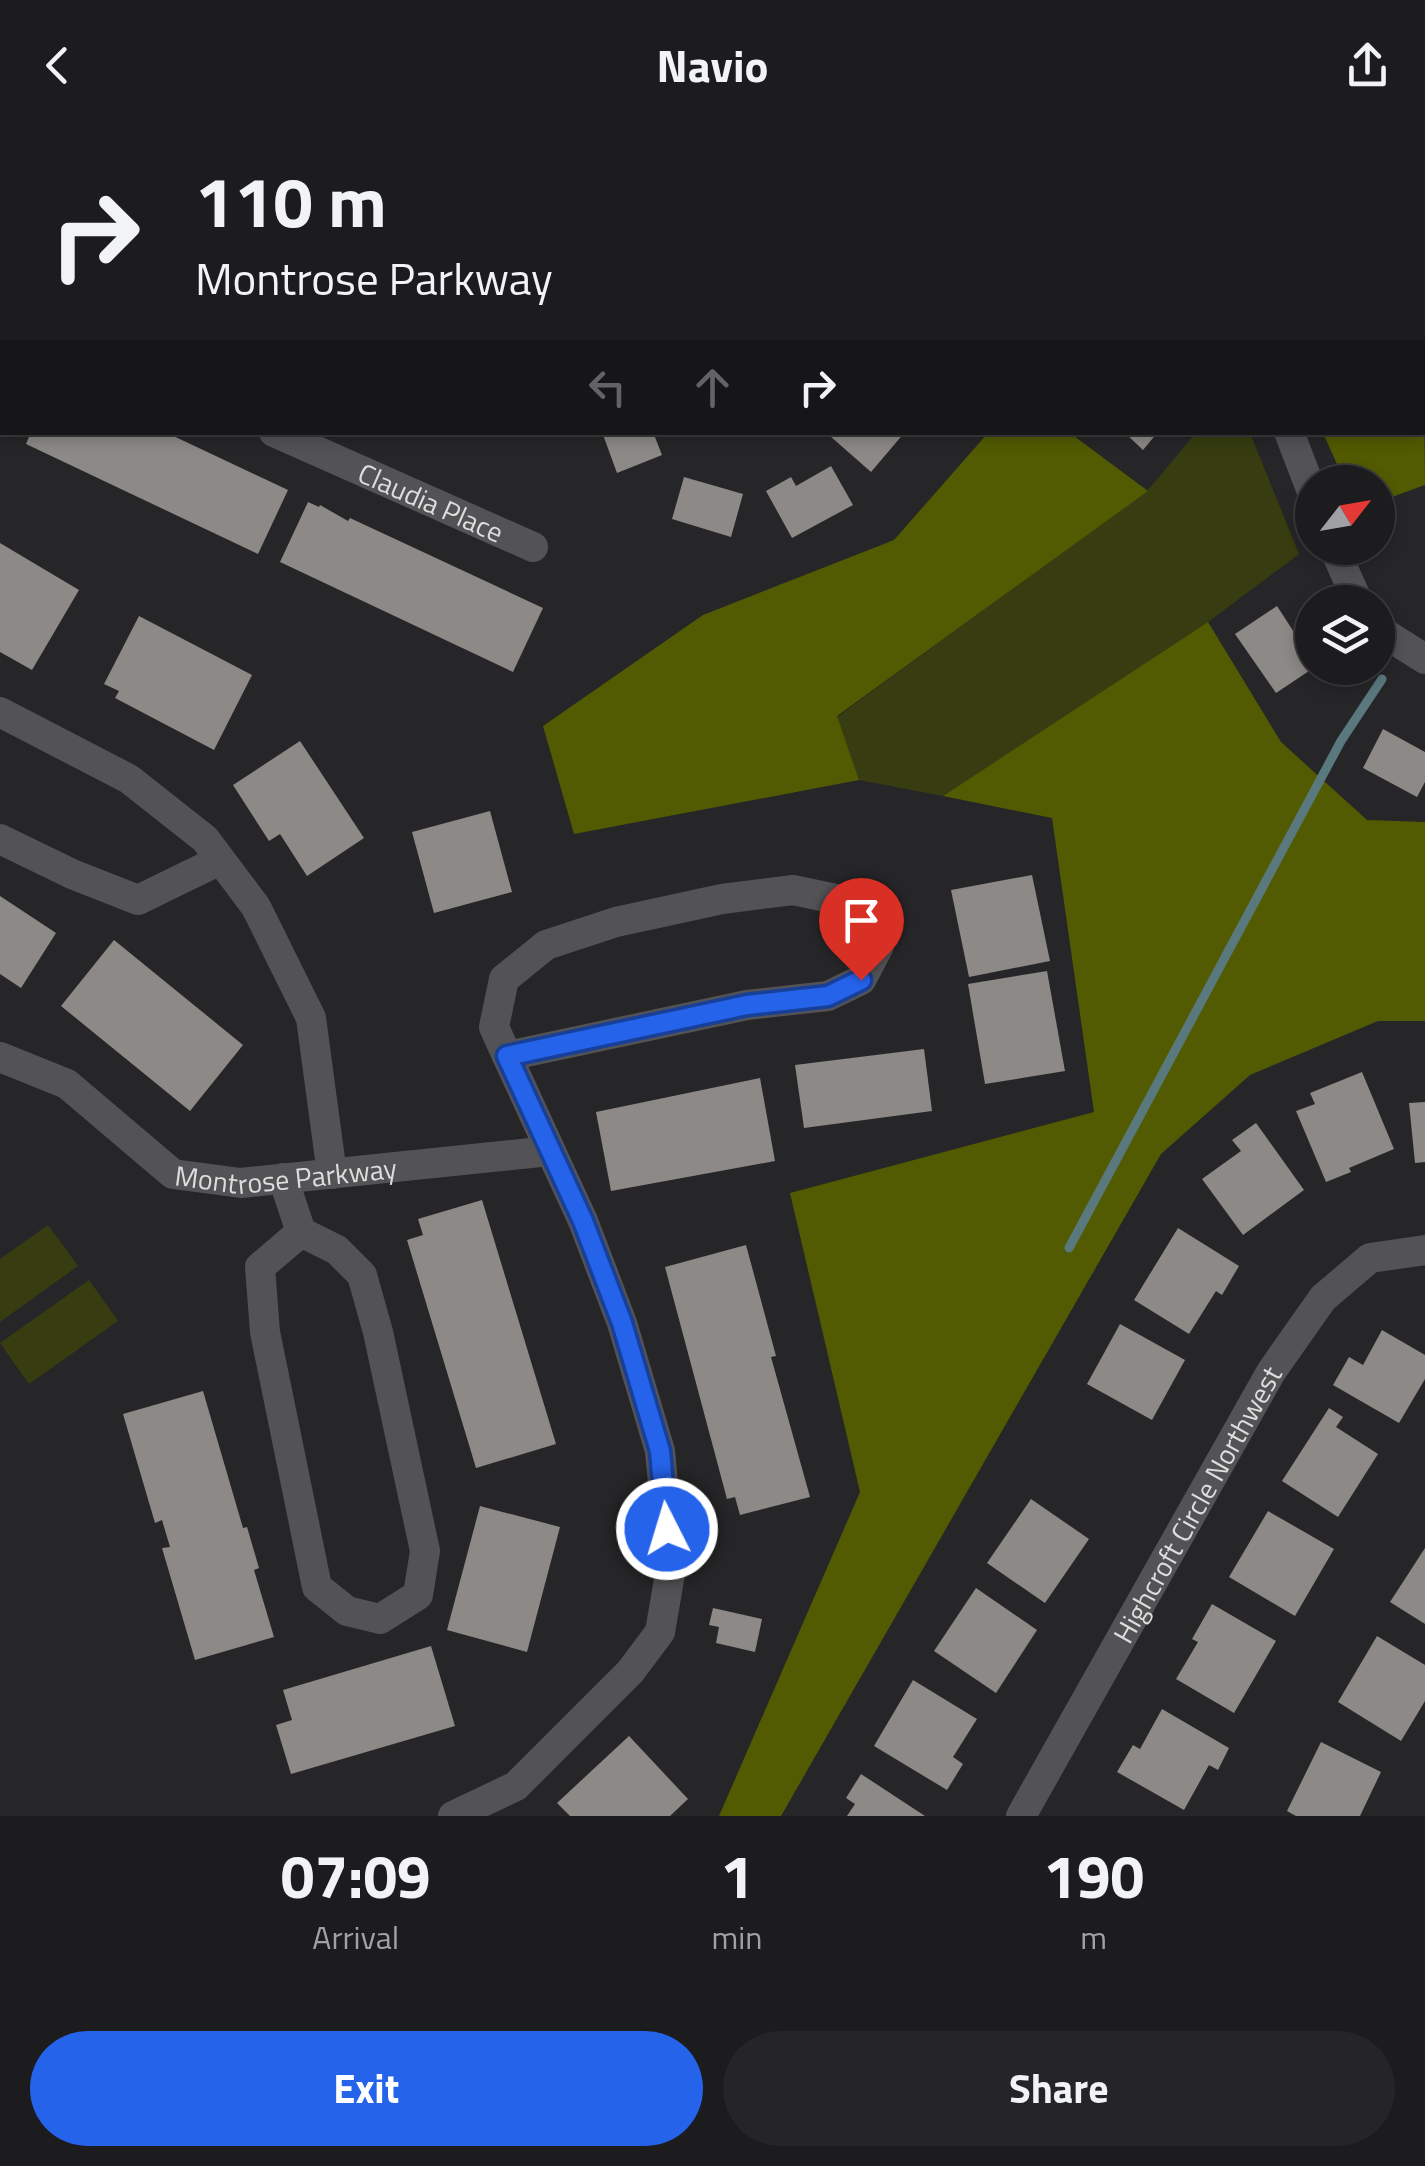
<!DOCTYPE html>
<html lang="en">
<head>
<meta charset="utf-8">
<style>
	body { margin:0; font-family:"Titillium Web",sans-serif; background:#252527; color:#f1f3f6; height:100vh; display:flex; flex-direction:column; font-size:38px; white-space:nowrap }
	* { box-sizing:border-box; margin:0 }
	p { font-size:32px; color:#a0a1a4 }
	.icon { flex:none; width:55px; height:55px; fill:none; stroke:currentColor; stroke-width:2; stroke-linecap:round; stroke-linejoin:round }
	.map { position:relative; height:1686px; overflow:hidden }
	.panel { display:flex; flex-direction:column; background:#1c1c1e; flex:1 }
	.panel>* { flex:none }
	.banner { position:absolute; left:0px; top:0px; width:1425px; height:305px; box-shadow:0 5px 15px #0003,0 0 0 2px #3a3a3c; background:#1c1c1e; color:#f1f3f6; overflow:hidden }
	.needle { width:65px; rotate:59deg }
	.tools { position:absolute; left:1295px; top:335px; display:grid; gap:20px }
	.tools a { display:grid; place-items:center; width:100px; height:100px; border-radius:50%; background:#1c1c1e; box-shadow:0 5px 15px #0003,0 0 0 2px #3a3a3c; font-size:50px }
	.pin { position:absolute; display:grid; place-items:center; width:85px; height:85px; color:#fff; margin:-102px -42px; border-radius:50% 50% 50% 0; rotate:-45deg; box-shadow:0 0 10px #0007 }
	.pin .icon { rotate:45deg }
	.me { position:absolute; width:110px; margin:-55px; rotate:355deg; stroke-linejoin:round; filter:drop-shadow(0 0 8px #0008) }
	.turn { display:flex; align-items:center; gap:35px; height:210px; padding:0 30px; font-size:45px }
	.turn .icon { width:130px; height:130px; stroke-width:2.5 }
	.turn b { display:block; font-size:70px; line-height:85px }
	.lanes { display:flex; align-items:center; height:95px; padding:0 30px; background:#0003; justify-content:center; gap:50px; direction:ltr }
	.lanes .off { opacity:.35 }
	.eta { display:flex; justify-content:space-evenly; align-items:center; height:170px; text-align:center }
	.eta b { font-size:60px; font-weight:700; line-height:70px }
	.cta { display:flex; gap:20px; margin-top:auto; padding:20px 30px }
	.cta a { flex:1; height:115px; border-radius:60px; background:#2563eb; color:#fff; font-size:40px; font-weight:700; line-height:115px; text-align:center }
	.cta a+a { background:#252527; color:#f1f3f6 }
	header { display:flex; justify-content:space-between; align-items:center; height:130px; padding:0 30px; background:#1c1c1e; font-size:45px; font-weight:700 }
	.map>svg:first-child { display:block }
	.green { fill:#373d10 }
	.forest { fill:#525b01 }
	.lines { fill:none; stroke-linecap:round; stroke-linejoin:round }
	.stream { stroke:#59797f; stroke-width:9 }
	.building { fill:#8c8987 }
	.minor { stroke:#535255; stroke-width:30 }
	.route-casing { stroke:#184099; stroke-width:25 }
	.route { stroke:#2563eb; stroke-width:18 }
	.labels { text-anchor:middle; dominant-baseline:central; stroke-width:10; stroke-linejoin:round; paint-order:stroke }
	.street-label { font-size:28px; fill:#ddddde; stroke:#0f0f10 }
</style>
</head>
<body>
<header><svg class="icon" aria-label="back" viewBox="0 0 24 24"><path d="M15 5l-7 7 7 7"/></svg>Navio<svg class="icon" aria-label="share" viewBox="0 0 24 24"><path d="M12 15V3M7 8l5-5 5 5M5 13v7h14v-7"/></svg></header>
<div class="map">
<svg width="1425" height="1686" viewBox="0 0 1425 1686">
	<rect width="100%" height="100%" fill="#262628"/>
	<g class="green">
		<polygon points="1196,303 1250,303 1299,424 1208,492 943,666 859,650 837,587 1147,361"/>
		<polygon points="48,1095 78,1136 0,1192 0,1129"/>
		<polygon points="89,1150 118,1191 29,1254 0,1213"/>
	</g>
	<g class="forest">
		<polygon points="1423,167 1425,355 1378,372 1378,352 1345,352 1323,303 1422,302"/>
		<polygon points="988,303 1070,303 1148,361 837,586 859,650 574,704 543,596 703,485 894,410"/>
		<polygon points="1208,492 1281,612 1367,690 1425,692 1425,891 1378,891 1250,945 1161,1024 781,1686 719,1686 860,1362 790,1063 1094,982 1052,688 943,666"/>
	</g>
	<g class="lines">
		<polyline class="stream" points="1069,1118 1341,611 1382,549"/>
	</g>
	<g class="building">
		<polygon points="31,302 165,302 288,360 258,424 26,314"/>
		<polygon points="602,302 653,302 662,325 617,343"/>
		<polygon points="834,302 905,302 871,342 830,306"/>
		<polygon points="1124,302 1158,302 1143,320"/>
		<polygon points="831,336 853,375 792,408 766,361 791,347 796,356"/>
		<polygon points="684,347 743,364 731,407 672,389"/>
		<polygon points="308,372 319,377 320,375 348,391 350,388 543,478 513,542 280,432"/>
		<polygon points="0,413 79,460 32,540 0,522"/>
		<polygon points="1277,476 1312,530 1312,539 1276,563 1235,504"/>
		<polygon points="139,486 252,545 214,620 115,568 119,561 104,554"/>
		<polygon points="1383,599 1425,622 1425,652 1417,667 1363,638"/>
		<polygon points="300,611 364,708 307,746 280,704 269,711 233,655"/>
		<polygon points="490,681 512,762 434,783 412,702"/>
		<polygon points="1032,745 1050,831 969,847 951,760"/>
		<polygon points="0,766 56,803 21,858 0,844"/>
		<polygon points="114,810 243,915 190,981 61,876"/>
		<polygon points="1047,841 1065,941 985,954 968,854"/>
		<polygon points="924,919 932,981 804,998 795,935"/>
		<polygon points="1362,942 1394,1019 1349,1038 1351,1042 1326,1052 1296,981 1315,974 1310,963"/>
		<polygon points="760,948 775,1031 611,1061 596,982"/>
		<polygon points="1425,972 1425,1032 1415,1033 1409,973"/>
		<polygon points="1256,993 1304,1060 1243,1105 1202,1049 1241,1021 1232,1010"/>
		<polygon points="482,1070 556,1314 476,1338 407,1110 423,1105 418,1089"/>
		<polygon points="1178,1098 1239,1136 1222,1165 1216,1161 1189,1204 1134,1170"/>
		<polygon points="746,1115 776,1226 771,1227 810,1367 740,1385 735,1367 727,1369 665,1137"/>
		<polygon points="1120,1194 1185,1230 1152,1290 1087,1254"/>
		<polygon points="1382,1200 1425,1225 1425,1249 1399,1293 1333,1255 1349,1227 1363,1235"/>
		<polygon points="203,1261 243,1398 247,1397 259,1438 254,1440 274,1507 195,1530 162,1418 170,1417 162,1390 155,1393 123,1284"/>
		<polygon points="1329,1278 1343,1287 1336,1297 1378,1324 1338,1387 1282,1351"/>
		<polygon points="1031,1369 1089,1409 1045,1473 987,1433"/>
		<polygon points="480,1376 560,1397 527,1522 447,1500"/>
		<polygon points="1268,1381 1334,1419 1295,1486 1229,1447"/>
		<polygon points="1425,1418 1425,1494 1390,1472"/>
		<polygon points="976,1458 1037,1500 996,1563 934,1521"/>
		<polygon points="1212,1474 1276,1511 1234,1583 1176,1549 1198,1512 1192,1509"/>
		<polygon points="713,1478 762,1489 755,1522 716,1513 719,1497 709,1495"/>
		<polygon points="1377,1506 1425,1535 1425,1571 1401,1611 1338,1572"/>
		<polygon points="431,1516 455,1596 291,1644 276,1595 292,1590 283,1560"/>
		<polygon points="913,1550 977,1589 953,1627 963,1634 947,1660 874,1616"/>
		<polygon points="1162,1579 1229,1618 1218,1640 1209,1635 1184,1680 1117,1642 1133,1615 1140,1619"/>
		<polygon points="629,1606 688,1669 670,1686 570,1686 557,1673"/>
		<polygon points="1321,1612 1381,1642 1360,1686 1296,1686 1287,1681"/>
		<polygon points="861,1644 925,1686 847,1686 855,1674 846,1668"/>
	</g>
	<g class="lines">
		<g class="minor">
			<polyline points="110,0 113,2"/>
			<polyline points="335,0 338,2"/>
			<polyline points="903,0 906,2"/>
			<polyline points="247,2 249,0"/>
			<polyline points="1389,2 1391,0"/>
			<polyline points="0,271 2,268"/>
			<path id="s1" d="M274,302l259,115"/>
			<polyline points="1289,302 1312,362"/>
			<polyline points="1334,418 1358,472"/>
			<polyline points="1378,495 1387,505 1425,529"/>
			<polyline points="0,582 129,649 205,709 256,777 311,888 332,1044"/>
			<polyline points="0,709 72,744 138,770 220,730"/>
			<polygon points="793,760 864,775 879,816 861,850 828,866 747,875 507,926 494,897 504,849 546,815 616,792 722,769"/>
			<path id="s2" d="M0,927l67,27 106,90 68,9 309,-32"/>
			<polyline points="283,1048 301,1102"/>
			<polygon points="301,1102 337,1120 362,1145 378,1202 425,1421 418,1465 380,1489 347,1481 317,1457 265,1202 260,1137"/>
			<polyline points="453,1686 516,1656 630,1542 660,1502 671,1438 660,1321 622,1193 583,1091 507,926"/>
			<path id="s3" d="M1021,1686l250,-444 52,-74 47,-40 55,-8"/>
		</g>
	</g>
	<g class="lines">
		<g class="route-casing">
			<polyline id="route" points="667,1399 660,1321 622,1193 583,1091 507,926 747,875 828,866 861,850"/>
		</g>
		<use href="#route" class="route"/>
	</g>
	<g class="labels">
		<g class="street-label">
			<text stroke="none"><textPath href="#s1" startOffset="172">Claudia Place</textPath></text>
			<text stroke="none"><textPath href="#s2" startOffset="325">Montrose Parkway</textPath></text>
			<text stroke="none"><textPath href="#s3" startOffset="358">Highcroft Circle Northwest</textPath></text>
		</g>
	</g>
</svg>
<div class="tools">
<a><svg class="needle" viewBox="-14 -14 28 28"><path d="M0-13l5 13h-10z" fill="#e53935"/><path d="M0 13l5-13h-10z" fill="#a0a1a4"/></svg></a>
<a><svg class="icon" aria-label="layers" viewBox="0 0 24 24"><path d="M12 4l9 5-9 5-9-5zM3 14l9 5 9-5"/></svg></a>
</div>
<div class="pin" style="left:861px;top:850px;background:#d93025"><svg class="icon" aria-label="arrive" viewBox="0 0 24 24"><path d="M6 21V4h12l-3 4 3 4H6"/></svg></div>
<svg class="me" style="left:667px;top:1399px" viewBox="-20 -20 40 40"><circle r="17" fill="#2563eb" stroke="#fff" stroke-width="3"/><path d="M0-11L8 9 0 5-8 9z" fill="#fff"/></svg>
<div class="banner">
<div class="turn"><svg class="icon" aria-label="right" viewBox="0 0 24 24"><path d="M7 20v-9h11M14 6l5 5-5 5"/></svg><div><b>110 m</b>Montrose Parkway</div></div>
<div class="lanes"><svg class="icon off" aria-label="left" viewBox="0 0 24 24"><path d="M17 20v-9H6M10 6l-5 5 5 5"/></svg><svg class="icon off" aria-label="ahead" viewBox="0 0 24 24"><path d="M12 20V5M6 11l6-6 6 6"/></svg><svg class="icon" aria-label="right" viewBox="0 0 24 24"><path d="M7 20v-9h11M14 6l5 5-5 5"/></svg></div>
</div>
</div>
<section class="panel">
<div class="eta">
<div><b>07:09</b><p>Arrival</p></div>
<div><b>1</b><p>min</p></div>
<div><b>190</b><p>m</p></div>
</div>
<div class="cta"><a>Exit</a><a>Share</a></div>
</section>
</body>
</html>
